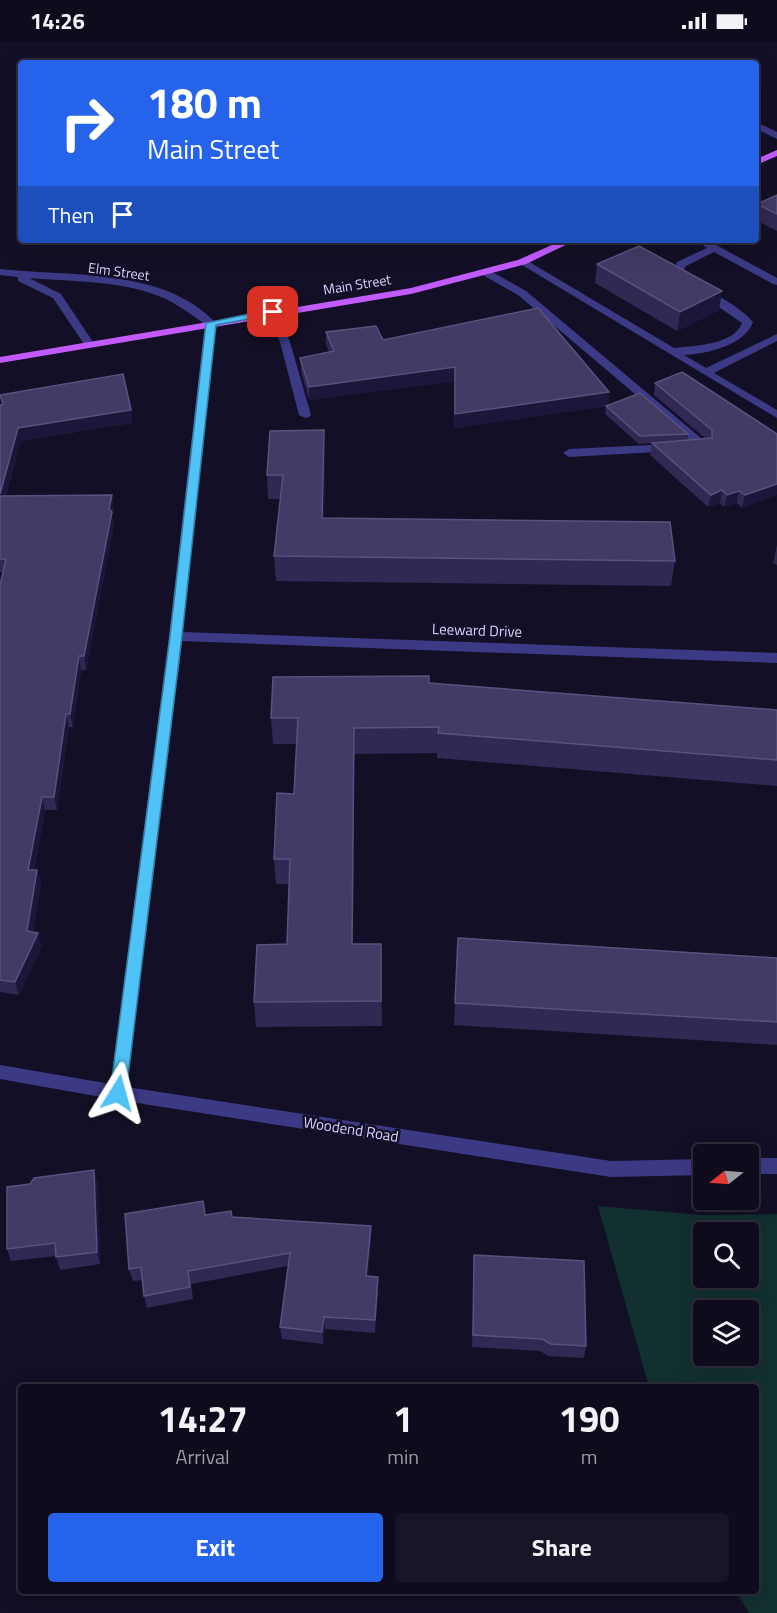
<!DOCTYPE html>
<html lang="en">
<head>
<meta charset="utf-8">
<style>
	body { margin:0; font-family:"Titillium Web",sans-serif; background:#171425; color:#f1f3f6; height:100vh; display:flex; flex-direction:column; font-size:22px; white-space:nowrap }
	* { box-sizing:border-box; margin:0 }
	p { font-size:20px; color:#9b9ba3 }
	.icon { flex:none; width:33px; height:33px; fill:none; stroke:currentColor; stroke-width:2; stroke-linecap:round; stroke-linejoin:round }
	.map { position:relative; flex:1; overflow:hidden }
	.sheet { position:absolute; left:18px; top:1342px; width:741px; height:210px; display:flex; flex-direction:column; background:#0e0b1c; border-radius:6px; box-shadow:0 6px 24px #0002,0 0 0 2px #2e2b3b }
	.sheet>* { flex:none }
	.hud { position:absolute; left:18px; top:18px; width:741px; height:183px; border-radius:6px; box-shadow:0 6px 24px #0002,0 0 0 2px #2e2b3b; background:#2563eb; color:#fff; overflow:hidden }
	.needle { width:39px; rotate:253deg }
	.buttons { position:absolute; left:693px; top:1102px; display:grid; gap:12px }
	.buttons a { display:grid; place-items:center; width:66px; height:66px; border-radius:6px; background:#0e0b1c; box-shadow:0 6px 24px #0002,0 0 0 2px #2e2b3b; font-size:30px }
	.pin { position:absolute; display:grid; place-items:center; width:51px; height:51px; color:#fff; margin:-26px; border-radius:12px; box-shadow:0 3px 9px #0006 }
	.me { position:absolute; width:66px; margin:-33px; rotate:8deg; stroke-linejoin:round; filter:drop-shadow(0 0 4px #0008) }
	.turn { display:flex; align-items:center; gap:21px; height:126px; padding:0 30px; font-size:27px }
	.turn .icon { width:78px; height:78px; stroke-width:2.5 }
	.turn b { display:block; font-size:42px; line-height:51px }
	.then { display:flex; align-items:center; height:57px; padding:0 30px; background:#0003; gap:12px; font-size:22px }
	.eta { display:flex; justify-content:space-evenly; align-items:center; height:102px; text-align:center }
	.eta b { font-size:36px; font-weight:700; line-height:42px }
	.cta { display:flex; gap:12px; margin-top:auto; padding:12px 30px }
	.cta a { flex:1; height:69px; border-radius:6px; background:#2563eb; color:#fff; font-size:24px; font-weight:700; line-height:69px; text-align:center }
	.cta a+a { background:#171425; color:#f1f3f6 }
	.status { display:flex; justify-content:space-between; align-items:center; height:42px; padding:0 30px; background:#0e0b1c; direction:ltr }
	.status svg { height:16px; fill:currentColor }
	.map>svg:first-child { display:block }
	.green { fill:#12302f; fill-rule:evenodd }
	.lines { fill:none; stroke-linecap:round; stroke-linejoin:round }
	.minor { fill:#3d3a85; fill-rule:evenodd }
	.major { fill:#c25bff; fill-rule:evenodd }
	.wall { fill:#312854 }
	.shaded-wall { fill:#1d163a }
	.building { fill:#433a66; stroke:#5a527e; stroke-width:1.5 }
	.route { fill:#4fc3f7; stroke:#337fa1; stroke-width:1.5 }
	.labels { text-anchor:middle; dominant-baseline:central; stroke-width:5; stroke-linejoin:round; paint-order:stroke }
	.far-street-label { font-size:14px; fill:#d9d4ff; stroke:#130f26 }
	.street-label { font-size:15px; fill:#d9d4ff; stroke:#130f26 }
</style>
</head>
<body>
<div class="status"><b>14:26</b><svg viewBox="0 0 49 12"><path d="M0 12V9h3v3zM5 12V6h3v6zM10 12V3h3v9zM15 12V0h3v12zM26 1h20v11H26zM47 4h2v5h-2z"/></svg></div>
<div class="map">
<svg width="777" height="1571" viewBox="0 0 777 1571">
	<rect width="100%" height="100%" fill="#130f26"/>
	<path class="green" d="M598,1164l103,9 76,-1v399h-28l-13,-21h20v-204l-107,-1zM704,1191h44v45h-44zM704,1269h44v45h-44z"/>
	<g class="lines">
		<g class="minor">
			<polygon points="756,80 777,90 777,97 756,87"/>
			<path d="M695,198h12l70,38v7l-4,-1 -59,-32 -28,14 -2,4c19,22 50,30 69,52 -8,23 -46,32 -69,33l22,13 71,-34v7l-63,32 63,37v8l-260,-156 9,-2 148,88c19,-2 60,-3 68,-25l-52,-36 -16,-17 3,-8 30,-14z"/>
			<path d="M0,227c70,8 163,-2 216,54l-33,309 594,21v10l-595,-22 -55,446 484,74 93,-2v16l-93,2 -493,-77 -118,-21v-14l111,19 58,-448 36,-312c-12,-8 -25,-18 -39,-25 -42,-19 -92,-17 -137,-21l32,16 34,51 -9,2 -33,-49 -35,-17v-4l-18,-2z"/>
			<polygon points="481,228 489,228 526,249 708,402 708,408 693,408 691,405 694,402 518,253 481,232"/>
			<polygon points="269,268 278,270 290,300 311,373 309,375 305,376 299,373 280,300 268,270"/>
			<polygon points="670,402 676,406 674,409 569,415 563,411 569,407"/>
			<rect x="748" y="1116" width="29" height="16"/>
		</g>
		<g class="major">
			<polygon points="777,108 777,114 756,123 756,117"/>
			<polygon points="563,198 576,198 526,222 411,252 0,321 0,315 411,246 518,218"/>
		</g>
	</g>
	<g class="wall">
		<polygon points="777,153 777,189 756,178 757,162"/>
		<polygon points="597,222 719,268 677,289 595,241"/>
		<polygon points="326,290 383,298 609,350 608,364 688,392 688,398 705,396 654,353 655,341 777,392 742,466 737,461 724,465 720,461 708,465 650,413 652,401 639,402 605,372 606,364 607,364 454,386 455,339 309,358 301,329 300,316 329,310 326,303"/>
		<polygon points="0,363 131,368 132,381 21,399 6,453 114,466 112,475 114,483 86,628 81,628 73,685 69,685 57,768 45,768 34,828 37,828 41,841 33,890 42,904 19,953 0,950 0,543 3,530 0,530"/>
		<polygon points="325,412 324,476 675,519 671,544 276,539 274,514 281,457 268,457 267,433"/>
		<polygon points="777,503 777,523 773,521"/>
		<polygon points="429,641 777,668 777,744 437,716 437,711 354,712 353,902 381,902 382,984 256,985 254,960 287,902 289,842 276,842 274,817 294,752 297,702 273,702 271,676"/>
		<polygon points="777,916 777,1003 454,983 455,961"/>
		<polygon points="98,1141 100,1222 60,1228 56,1214 11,1219 7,1207"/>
		<polygon points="206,1173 232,1175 371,1197 368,1234 378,1235 378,1248 375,1291 325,1287 323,1302 282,1297 280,1285 288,1224 191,1242 193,1257 147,1266 144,1254 142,1238 133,1239 129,1227"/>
		<polygon points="474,1213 586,1304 584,1316 548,1314 540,1309 472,1305"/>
	</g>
	<g class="shaded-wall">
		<polygon points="722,249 719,268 677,289 680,270"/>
		<polygon points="455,325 455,339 309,358 309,345"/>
		<polygon points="609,350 608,364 454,386 455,372"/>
		<polygon points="131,368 132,381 21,399 2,467 0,452 18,386"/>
		<polygon points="324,388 325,412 323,500 322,476"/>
		<polygon points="777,442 777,453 742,466 745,453"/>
		<polygon points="722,448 720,461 708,465 711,453"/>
		<polygon points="739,449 737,461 724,465 727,453"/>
		<polygon points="112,453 114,466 112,475 114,483 86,628 84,614"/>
		<polygon points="79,614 81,628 73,685 70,672"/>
		<polygon points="66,672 69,685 57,768 54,755"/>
		<polygon points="354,686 354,712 353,927 352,902"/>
		<polygon points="42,755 45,768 31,841 28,828"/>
		<polygon points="37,828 41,841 31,902 27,889"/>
		<polygon points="38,891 42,904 19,953 15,940"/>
		<polygon points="94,1128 98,1141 100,1222 97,1210"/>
		<polygon points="371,1184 371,1197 367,1247 366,1234"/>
		<polygon points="378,1235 378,1248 375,1291 375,1278"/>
		<polygon points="324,1275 325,1287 323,1302 322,1290"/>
	</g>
	<g class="building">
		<polygon points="777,153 777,172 757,162"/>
		<polygon points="639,204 722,249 680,270 597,222"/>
		<polygon points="538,266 609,350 455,372 455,325 309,345 300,316 334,309 326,290 376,284 383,298"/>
		<polygon points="682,330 777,392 777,442 745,453 739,449 727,453 722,448 711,453 652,401 712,396 712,388 655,341"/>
		<polygon points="123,332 131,368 18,386 0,452 0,363 3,362 0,353"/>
		<polygon points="640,351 688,392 640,394 606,364"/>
		<polygon points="324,388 322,476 670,480 675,519 274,514 283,433 267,433 270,389"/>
		<polygon points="112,453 109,467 112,470 84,614 79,614 70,672 66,672 54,755 42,755 28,828 37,828 27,889 38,891 15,940 0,938 0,543 6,517 0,517 0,454"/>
		<polygon points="429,634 429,641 777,668 777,718 438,691 439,685 354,686 352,902 381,902 381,959 254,960 257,903 287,902 290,817 274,817 277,751 294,752 298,676 271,676 273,635"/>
		<polygon points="458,896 777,916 777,980 455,961"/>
		<polygon points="94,1128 97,1210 56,1215 55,1201 7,1207 7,1145 30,1142 34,1136"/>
		<polygon points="203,1159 205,1173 231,1169 232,1175 371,1184 366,1234 378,1235 375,1278 324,1275 322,1290 280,1285 290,1211 188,1229 190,1245 144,1254 141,1225 129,1227 125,1172"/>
		<polygon points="474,1213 584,1219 586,1304 551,1302 542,1297 473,1293"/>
	</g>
	<polygon class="route" points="273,267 277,268 277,272 216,283 182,594 126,1051 124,1056 113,1056 110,1051 170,594 206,281"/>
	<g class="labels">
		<g class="far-street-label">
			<text transform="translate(119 229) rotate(8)">Elm Street</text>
			<text transform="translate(357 242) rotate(-9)">Main Street</text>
		</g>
		<g class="street-label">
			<text transform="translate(477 588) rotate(2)">Leeward Drive</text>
			<text transform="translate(351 1087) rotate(9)">Woodend Road</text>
		</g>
	</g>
</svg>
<div class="buttons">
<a><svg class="needle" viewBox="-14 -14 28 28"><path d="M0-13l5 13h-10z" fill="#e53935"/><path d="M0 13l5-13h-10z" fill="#9b9ba3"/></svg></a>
<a><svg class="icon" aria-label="search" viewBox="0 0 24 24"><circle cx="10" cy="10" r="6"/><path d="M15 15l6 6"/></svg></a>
<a><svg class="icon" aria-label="layers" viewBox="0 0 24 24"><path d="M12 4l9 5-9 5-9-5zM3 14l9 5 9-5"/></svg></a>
</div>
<div class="pin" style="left:273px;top:270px;background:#d93025"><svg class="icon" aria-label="arrive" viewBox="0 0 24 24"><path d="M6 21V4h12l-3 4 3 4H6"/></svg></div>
<svg class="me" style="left:118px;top:1051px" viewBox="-20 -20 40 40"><path d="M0-17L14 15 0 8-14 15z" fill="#4fc3f7" stroke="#fff" stroke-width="4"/></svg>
<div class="hud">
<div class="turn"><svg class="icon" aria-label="right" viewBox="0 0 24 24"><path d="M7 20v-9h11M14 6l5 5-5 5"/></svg><div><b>180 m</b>Main Street</div></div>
<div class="then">Then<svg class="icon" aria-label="arrive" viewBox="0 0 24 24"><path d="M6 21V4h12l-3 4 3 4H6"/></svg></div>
</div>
<section class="sheet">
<div class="eta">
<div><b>14:27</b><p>Arrival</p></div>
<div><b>1</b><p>min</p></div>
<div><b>190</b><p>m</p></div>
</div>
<div class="cta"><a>Exit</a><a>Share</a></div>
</section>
</div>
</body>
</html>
